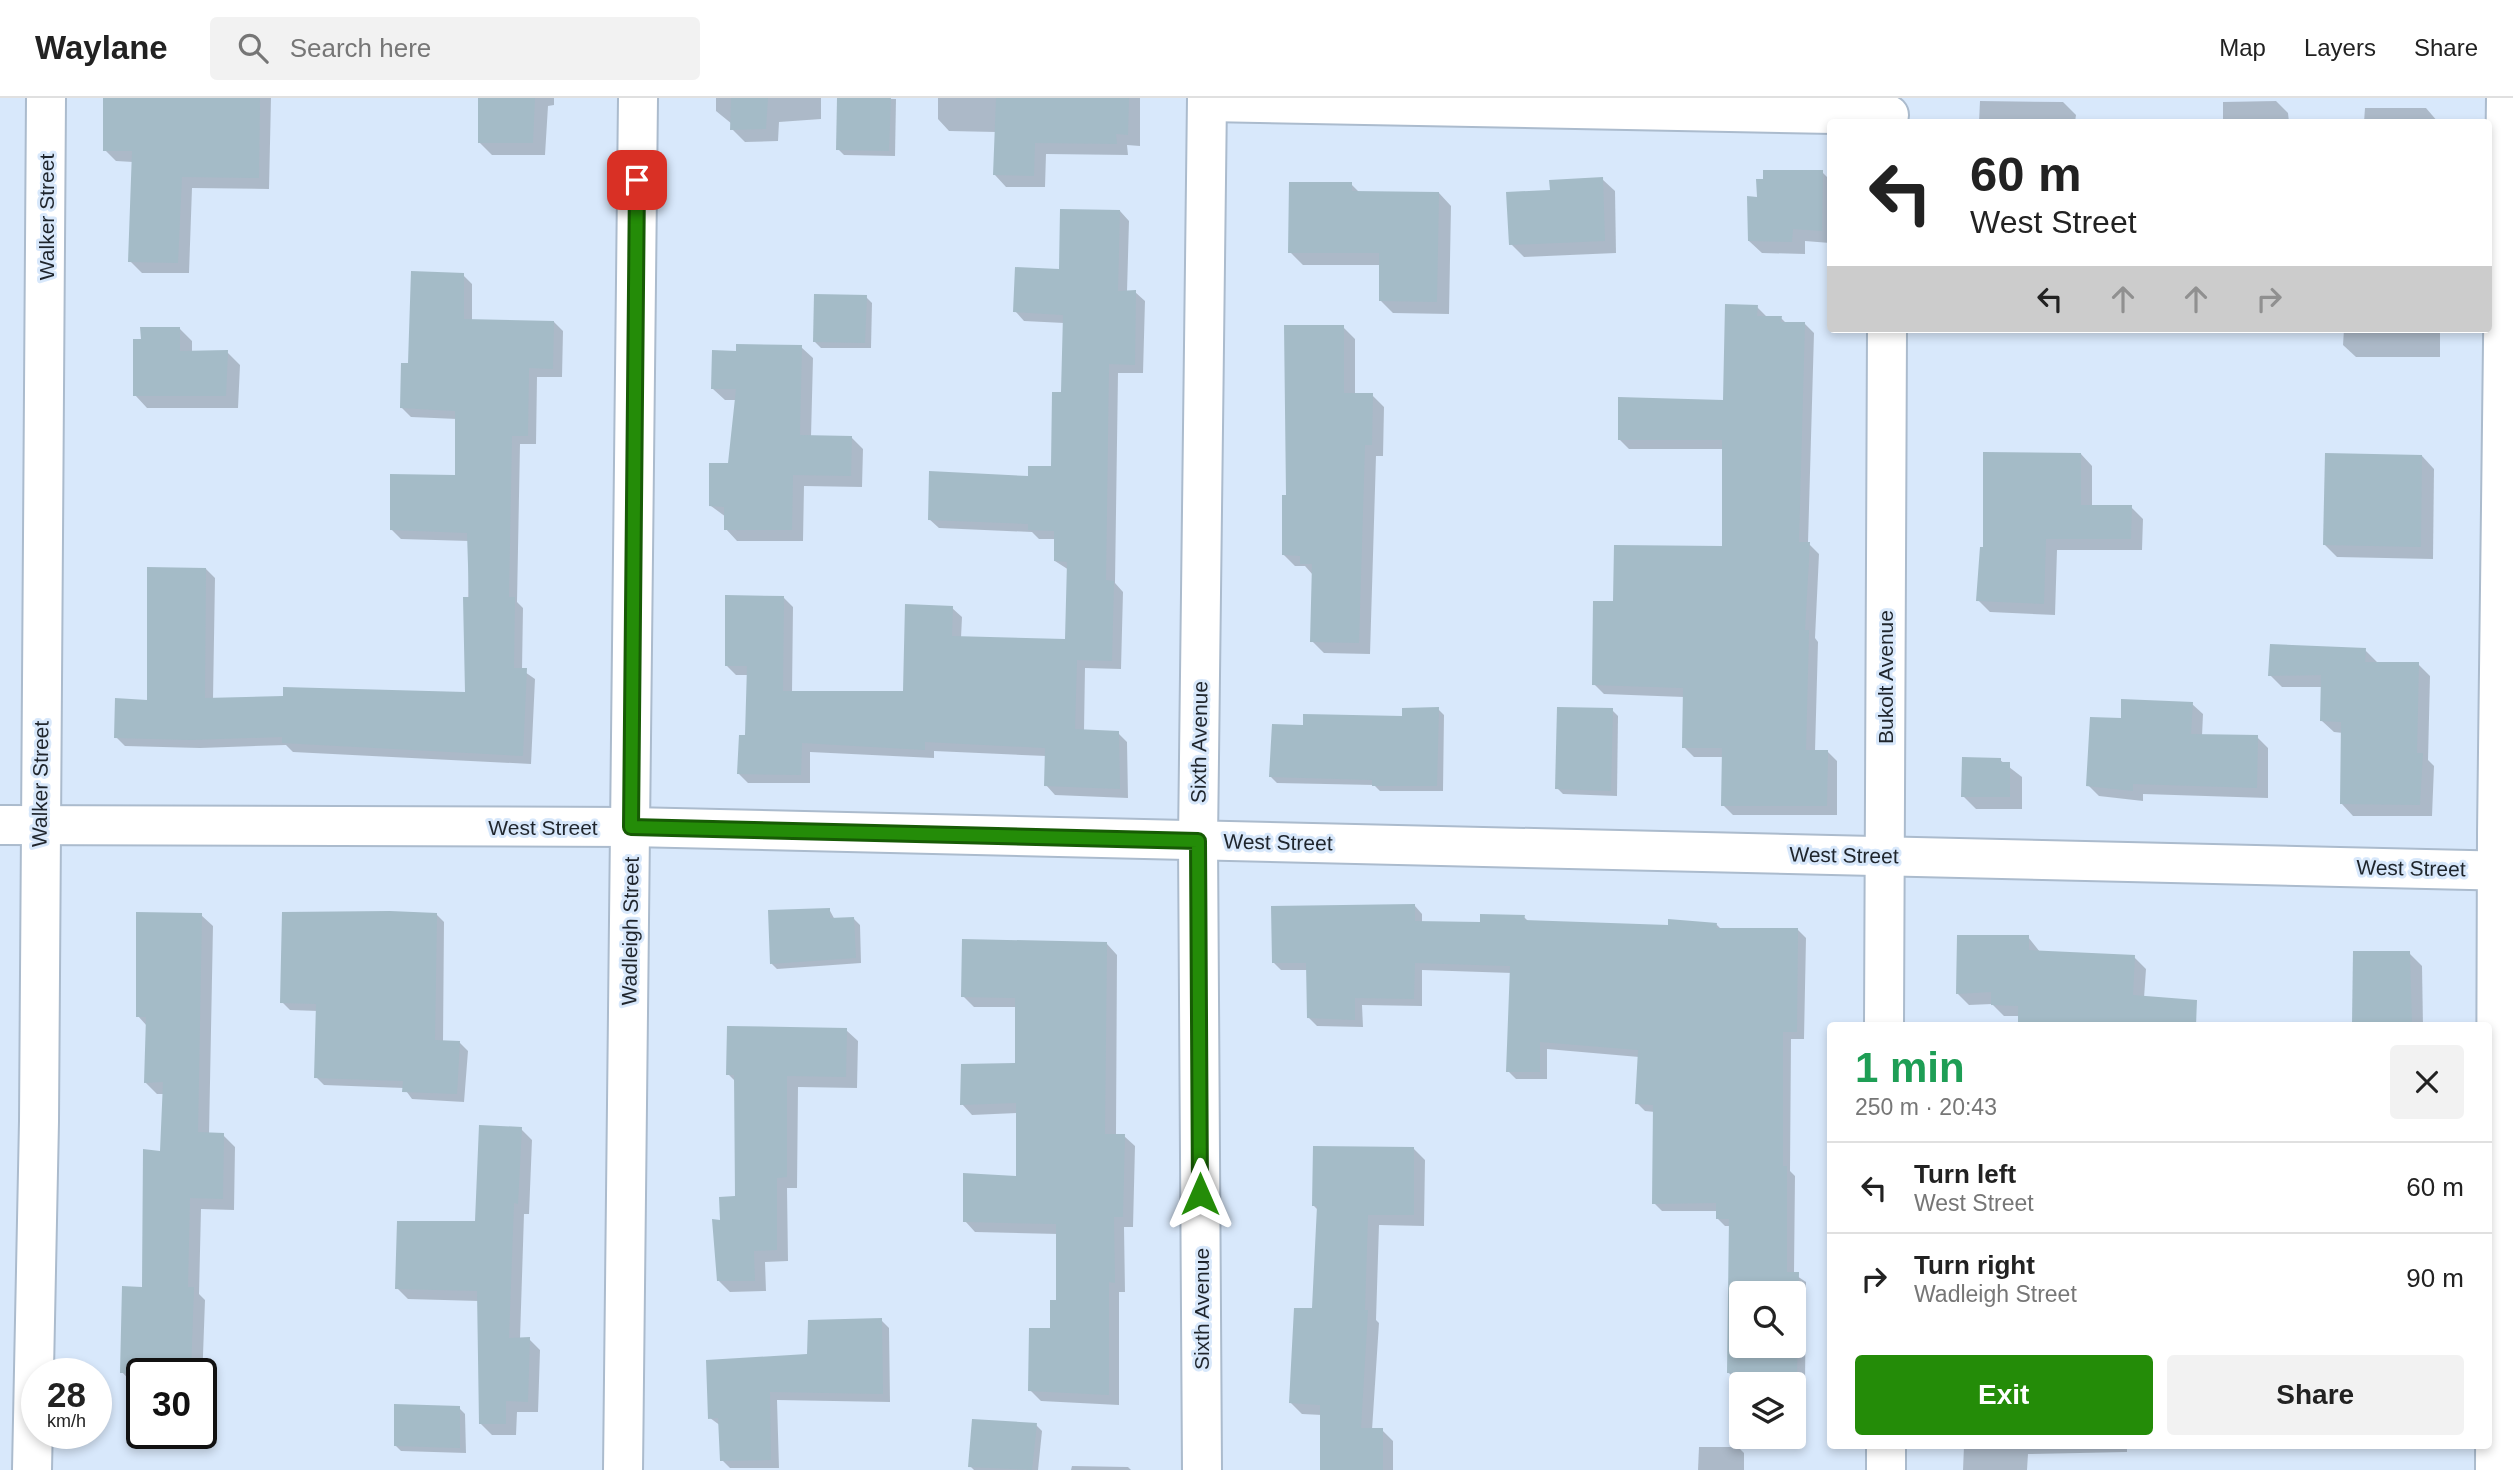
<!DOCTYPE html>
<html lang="en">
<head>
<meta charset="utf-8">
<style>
	body { margin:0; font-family:Helvetica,sans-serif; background:#f2f2f2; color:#222; height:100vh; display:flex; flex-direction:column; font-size:26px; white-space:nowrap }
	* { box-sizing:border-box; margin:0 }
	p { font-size:23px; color:#767676 }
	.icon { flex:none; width:38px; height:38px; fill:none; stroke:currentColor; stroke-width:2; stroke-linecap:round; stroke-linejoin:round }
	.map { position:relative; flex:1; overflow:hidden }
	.details { position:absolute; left:1827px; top:924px; width:665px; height:427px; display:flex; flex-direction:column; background:#fff; border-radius:7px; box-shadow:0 4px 10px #0003 }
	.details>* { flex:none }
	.top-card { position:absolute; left:1827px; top:21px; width:665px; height:214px; border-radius:7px; box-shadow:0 4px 10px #0003; background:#fff; color:#222; overflow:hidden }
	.fabs { position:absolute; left:1729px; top:1183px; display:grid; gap:14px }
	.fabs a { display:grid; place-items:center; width:77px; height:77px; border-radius:7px; background:#fff; box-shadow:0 4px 10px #0003; font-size:35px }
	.speed { position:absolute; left:21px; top:1260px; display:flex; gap:14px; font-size:35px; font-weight:700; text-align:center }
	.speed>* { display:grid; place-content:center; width:91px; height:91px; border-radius:50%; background:#fff; box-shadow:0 4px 10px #0003; line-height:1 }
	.speed small { font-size:18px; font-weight:400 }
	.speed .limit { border:4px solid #111; border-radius:10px; background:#fff; color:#111 }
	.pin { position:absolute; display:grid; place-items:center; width:60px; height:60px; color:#fff; margin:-30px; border-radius:14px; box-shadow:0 4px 10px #0006 }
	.me { position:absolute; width:77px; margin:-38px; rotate:0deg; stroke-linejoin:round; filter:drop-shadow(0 0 5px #0008) }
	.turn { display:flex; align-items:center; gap:24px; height:147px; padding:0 28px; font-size:32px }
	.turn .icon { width:91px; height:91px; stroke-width:2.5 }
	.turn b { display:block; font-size:49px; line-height:60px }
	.lanes { display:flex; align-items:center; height:66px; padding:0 28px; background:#0003; justify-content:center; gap:35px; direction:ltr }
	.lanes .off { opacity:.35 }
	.round { display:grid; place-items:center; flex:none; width:74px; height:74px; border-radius:7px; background:#f2f2f2 }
	.head { display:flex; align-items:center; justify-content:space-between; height:119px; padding:0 28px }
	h1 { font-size:42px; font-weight:700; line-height:52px; color:#1e9e55 }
	.action { display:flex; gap:14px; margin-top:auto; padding:14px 28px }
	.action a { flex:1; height:80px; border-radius:7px; background:#248c08; color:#fff; font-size:28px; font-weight:700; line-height:80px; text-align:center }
	.action a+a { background:#f2f2f2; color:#222 }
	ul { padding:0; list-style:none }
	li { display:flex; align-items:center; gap:21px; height:91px; padding:0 28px; border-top:2px solid #e0e0e0 }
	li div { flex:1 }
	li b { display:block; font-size:26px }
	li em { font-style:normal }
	header { display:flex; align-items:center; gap:42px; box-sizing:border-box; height:98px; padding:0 35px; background:#fff; border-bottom:2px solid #e0e0e0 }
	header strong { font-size:33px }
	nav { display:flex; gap:38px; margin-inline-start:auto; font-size:24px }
	.search { width:490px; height:63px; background:#f2f2f2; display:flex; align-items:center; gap:18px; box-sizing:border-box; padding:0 24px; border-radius:7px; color:#767676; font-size:26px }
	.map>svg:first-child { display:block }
	.shadow { fill:#0003; fill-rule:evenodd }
	.building { fill:#a4bbc7; fill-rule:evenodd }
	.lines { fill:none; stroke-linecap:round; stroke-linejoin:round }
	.minor-casing { stroke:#abbbcd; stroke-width:42 }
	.minor { stroke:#fff; stroke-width:38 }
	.route-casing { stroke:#175b05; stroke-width:18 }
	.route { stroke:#248c08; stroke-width:12 }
	.labels { text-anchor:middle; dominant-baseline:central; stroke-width:6; stroke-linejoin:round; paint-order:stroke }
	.street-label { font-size:21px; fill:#1f252c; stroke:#d8e8fb }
</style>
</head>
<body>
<header>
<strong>Waylane</strong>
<div class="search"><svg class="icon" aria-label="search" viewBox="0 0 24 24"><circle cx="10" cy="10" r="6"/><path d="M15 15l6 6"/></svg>Search here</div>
<nav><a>Map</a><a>Layers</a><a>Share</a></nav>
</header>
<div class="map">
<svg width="2513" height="1372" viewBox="0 0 2513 1372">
	<rect width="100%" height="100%" fill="#d8e8fb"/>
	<g class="shadow">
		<polygon points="104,0 271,0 269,91 192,90 189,175 142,175 130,163 133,64 116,63 105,52"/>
		<polygon points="480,0 554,0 554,7 548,8 545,57 492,57 479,44"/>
		<polygon points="716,0 821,0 821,21 779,24 778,43 745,44 732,31 732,26 716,13"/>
		<polygon points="839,0 896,1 895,58 844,57 838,51"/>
		<polygon points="938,0 1140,0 1140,48 1127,47 1128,57 1046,56 1045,89 1006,89 995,77 996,34 949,33 938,21"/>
		<polygon points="1980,3 2063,4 2076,17 2075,24 1979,24"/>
		<polygon points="2276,3 2288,15 2289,24 2223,24 2223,4"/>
		<polygon points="2365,10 2426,10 2438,24 2364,24"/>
		<polygon points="1822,74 1830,82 1830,145 1805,143 1805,156 1762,155 1749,143 1759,101"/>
		<polygon points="1602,81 1615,93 1616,155 1524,159 1511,146 1551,93"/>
		<polygon points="1351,86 1360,95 1439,95 1451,108 1449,216 1393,215 1381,203 1381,167 1303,167 1290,154"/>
		<polygon points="1120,113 1129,123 1127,194 1135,194 1145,203 1143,275 1118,275 1115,485 1123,494 1121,571 1085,570 1084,633 1118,635 1127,644 1128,700 1055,697 1046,687 1046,658 934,653 934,660 810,654 810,685 748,685 739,676 747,638 748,577 736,577 727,568 784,500 793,509 792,595 905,594 952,510 962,519 961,540 1067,543 1069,472 1055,463 1056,441 1039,441 1032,434 939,430 929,421 1053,370 1063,296 1064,225 1024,223 1015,213"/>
		<polygon points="463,177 472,186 472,223 554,224 563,233 562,279 537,279 536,346 520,346 517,504 523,510 522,572 535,581 531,666 293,654 286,647 200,650 125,648 116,639 149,604 206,471 215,480 213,601 467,596 469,443 401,441 392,432 457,379 457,321 411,319 402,310 410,267"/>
		<polygon points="866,199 872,205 871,250 821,250 815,244"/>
		<polygon points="1757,209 1768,220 1781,220 1787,226 1804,225 1814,235 1808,445 1819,456 1815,540 1818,544 1815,653 1827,653 1837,663 1837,717 1733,717 1723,707 1723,659 1694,659 1684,649 1684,599 1604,596 1594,586 1614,505 1724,450 1724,351 1629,351 1619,341 1725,304"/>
		<polygon points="1343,229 1355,241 1355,297 1372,297 1384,309 1383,358 1376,358 1370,556 1324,555 1312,543 1313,477 1305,468 1295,468 1283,456 1288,399"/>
		<polygon points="180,231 192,243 192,255 227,254 240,267 238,310 147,310 135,297 143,243"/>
		<polygon points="2344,231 2440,231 2440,259 2356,259 2343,247"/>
		<polygon points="801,249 813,260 811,339 851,339 863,351 862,389 804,388 803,443 737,443 726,431 726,419 711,408 730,367 737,302 725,302 713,291 738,255"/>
		<polygon points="2081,356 2092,368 2092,409 2131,409 2143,421 2142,452 2057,452 2055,517 1990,514 1978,502"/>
		<polygon points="2422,358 2434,371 2433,461 2337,459 2325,447"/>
		<polygon points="2365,552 2377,564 2418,566 2430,578 2428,662 2434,668 2432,718 2353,718 2342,706 2343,635 2334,634 2322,623 2322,589 2282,589 2270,577"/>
		<polygon points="2192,606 2203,616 2202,638 2257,639 2268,650 2268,700 2143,696 2143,703 2099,698 2088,687 2123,622"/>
		<polygon points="1438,611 1444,617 1443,693 1380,693 1374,687 1277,685 1271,679 1304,629 1404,619"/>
		<polygon points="1612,612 1618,618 1617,698 1563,696 1557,690"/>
		<polygon points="2000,662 2022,679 2022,711 1976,711 1963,698"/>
		<path d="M1415,808l7,8v9l60,1 42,-7 5,5 141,5 46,-3 6,6h76l8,8 -2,101h-13l-1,132 5,5 -1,98 12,8 -1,102 -68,-3 -8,-8 2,-147h-6l-8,-8v-7h-55l-8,-8 1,-91 -10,-1 -8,-8 2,-46 -92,-8v30h-31l-8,-8 4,-98 -90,-3v36l-60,-1 1,22 -46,-1 -8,-8 -1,-48h-27l-8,-8zM1741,1195h53v53h-53z"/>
		<polygon points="829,811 835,822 854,821 860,827 861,865 777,871 771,865"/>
		<polygon points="436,816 444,824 443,944 460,945 468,953 464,1004 412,1001 404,990 324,987 316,979 318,913 290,912 282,904"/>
		<polygon points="201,817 213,828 209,1037 223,1037 235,1049 234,1112 201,1111 199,1196 205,1202 202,1285 201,1276 142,1276 142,1335 196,1335 196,1347 150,1347 138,1336 139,1286 133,1286 122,1274 144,1190 161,1054 164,996 157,996 145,984 147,928 138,918"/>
		<polygon points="2028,839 2040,854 2134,859 2146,871 2144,900 2020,918 2004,918 1992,906 1969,907 1957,895"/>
		<polygon points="1107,846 1117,857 1116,1038 1124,1038 1135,1048 1133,1129 1124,1129 1125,1194 1119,1194 1119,1307 1041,1303 1030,1292 1052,1232 1058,1203 1058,1136 975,1134 965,1123 1017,1080 1017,1015 972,1017 962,1006 1017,967 1017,909 974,909 963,898"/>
		<polygon points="2409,855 2422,868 2423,928 2356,928 2354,926"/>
		<polygon points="846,932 858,943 857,990 798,989 797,1090 787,1090 788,1163 765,1164 766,1193 730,1194 718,1182 721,1124 737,1100 736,984 728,976"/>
		<polygon points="521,1031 532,1042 529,1116 524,1116 520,1241 529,1241 540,1252 538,1314 517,1314 516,1337 492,1337 480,1325 479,1203 408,1201 397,1190 476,1125"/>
		<polygon points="1414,1051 1425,1062 1424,1128 1379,1127 1376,1222 1379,1225 1372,1332 1382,1332 1393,1343 1393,1372 1322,1372 1322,1317 1302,1316 1291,1305 1314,1212 1318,1112 1313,1107"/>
		<polygon points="881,1222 889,1230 890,1304 777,1302 779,1370 730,1370 722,1362 721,1328 710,1320 809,1258"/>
		<polygon points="459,1310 465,1316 466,1355 401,1353 395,1347"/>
		<polygon points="1036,1327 1042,1333 1038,1372 974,1372 970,1368"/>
		<polygon points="1964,1348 2127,1348 2127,1354 2028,1356 2027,1372 1963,1372"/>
		<polygon points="1699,1349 1738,1349 1744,1355 1744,1372 1698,1372"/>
		<polygon points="1072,1368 1128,1369 1131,1372 1071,1372"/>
	</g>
	<g class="building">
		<polygon points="103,0 260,0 259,80 182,79 178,165 128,164 132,53 103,53"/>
		<polygon points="478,0 535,0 533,45 478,45"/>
		<polygon points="731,0 768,0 766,31 730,32"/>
		<polygon points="837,0 891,0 889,53 836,52"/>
		<polygon points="996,0 1129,0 1128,37 1116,36 1117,46 1035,45 1034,78 993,77"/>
		<polygon points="1763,72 1823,72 1822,133 1793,131 1792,144 1748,143 1747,98 1757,99 1756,81 1763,81"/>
		<polygon points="1603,79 1605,143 1509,147 1506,94 1550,92 1549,82"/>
		<polygon points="1289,84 1352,84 1352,93 1439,94 1437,204 1379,203 1379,155 1288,155"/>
		<polygon points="1060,111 1120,112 1118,193 1136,192 1135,267 1109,266 1106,482 1114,483 1112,563 1077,562 1075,631 1119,633 1120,691 1044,688 1045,650 925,644 925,652 802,645 801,677 737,676 739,637 745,637 747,568 725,568 725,497 784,498 783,593 903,593 905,506 953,508 952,538 1065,541 1067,464 1054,463 1054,433 1028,432 1028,426 928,422 929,373 1028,378 1028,368 1051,368 1052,294 1061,294 1063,217 1013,214 1015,169 1059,171"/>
		<polygon points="411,173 464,175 464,221 554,223 553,271 529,270 528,338 512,338 509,499 515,499 514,570 527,570 523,658 282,645 282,639 190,642 114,640 115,600 147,602 147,469 206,470 205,600 283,598 283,589 465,594 463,499 469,499 467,435 390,432 390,376 455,377 455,313 400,310 401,265 408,265"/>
		<polygon points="814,196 867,197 865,245 813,244"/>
		<polygon points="1725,206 1758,207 1757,218 1782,218 1781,224 1805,224 1799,444 1810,444 1805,532 1809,532 1806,652 1828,652 1827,708 1721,708 1722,650 1682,650 1683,590 1592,587 1593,503 1613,503 1614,447 1722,448 1722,342 1618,342 1618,299 1723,302"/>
		<polygon points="1284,227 1344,227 1344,295 1373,295 1372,347 1365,347 1359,545 1310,544 1312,466 1300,466 1300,458 1282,457 1282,397 1286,397"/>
		<polygon points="140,229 180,229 180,253 228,252 226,298 133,298 133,241 141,241"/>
		<polygon points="736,246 802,247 800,337 852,338 851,378 793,377 792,432 724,432 724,409 709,408 709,365 728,365 736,291 711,291 712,252 736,253"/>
		<polygon points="1983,354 2081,355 2081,407 2132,407 2131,441 2046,441 2044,506 1976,503 1980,449 1983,449"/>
		<polygon points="2325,355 2422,357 2421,449 2323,447"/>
		<polygon points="2270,546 2366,550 2365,564 2419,564 2417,655 2423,655 2420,707 2340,706 2341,624 2320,623 2321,577 2268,578"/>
		<polygon points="2121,601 2193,604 2191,636 2258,637 2257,690 2133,686 2133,693 2086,688 2090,619 2121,620"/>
		<polygon points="1439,609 1437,688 1372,688 1372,682 1269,679 1272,626 1303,627 1303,616 1402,618 1402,610"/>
		<polygon points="1557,609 1613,610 1611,693 1555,691"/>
		<polygon points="1962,659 2001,660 2001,664 2010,664 2010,699 1961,699"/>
		<path d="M1415,806v17l65,1v-8l45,1 -1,5 144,5v-6l49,4 -1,5h82l-1,104h-14v134h4v106h12l-2,105 -70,-4 2,-154h-13v-16l-64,1 1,-99 -18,-1 3,-54 -98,-8v30h-34l4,-106 -95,-3 -1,36 -59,-1v22l-48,-2 -1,-55h-34l-1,-57zM1741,1195h53v53h-53z"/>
		<polygon points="830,810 830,820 854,819 856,860 770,866 768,812"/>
		<polygon points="390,813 437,815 435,942 460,943 457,996 402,994 403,983 314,980 316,906 280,905 282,814"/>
		<polygon points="136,814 202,815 198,1034 224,1035 223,1101 190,1100 188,1189 194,1189 191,1274 142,1276 142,1335 185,1336 136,1336 137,1275 120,1275 122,1188 142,1189 143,1051 160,1053 163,984 144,985 146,919 136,919"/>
		<polygon points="1957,837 2029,837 2029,852 2135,857 2133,897 2197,902 2196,928 2018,928 2018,908 1991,907 1991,894 1956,896"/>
		<polygon points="962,841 1107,844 1105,1036 1125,1036 1123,1119 1114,1119 1115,1185 1109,1184 1109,1297 1028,1293 1029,1230 1050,1230 1050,1202 1056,1202 1056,1126 963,1124 963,1075 1016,1078 1016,1005 960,1007 961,966 1015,965 1015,900 961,899"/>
		<polygon points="2353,853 2410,853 2412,928 2352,926"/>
		<polygon points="727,928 847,930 846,979 787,978 787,1079 777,1080 777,1152 754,1153 755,1183 717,1183 712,1121 720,1122 719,1099 735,1098 734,977 726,977"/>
		<polygon points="479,1027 522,1029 518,1106 514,1105 509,1240 530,1239 528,1304 506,1303 506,1326 479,1326 477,1193 395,1191 397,1123 475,1123"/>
		<polygon points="1313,1048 1414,1049 1414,1117 1368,1117 1365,1212 1368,1212 1361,1330 1383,1330 1383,1372 1320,1372 1320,1307 1289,1305 1294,1210 1312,1210 1317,1108 1312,1108"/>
		<polygon points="882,1220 883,1296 770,1294 771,1362 720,1363 718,1320 708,1321 706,1262 807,1256 808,1222"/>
		<polygon points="394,1306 460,1308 460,1350 394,1348"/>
		<polygon points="972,1321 1037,1325 1032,1372 968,1369"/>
	</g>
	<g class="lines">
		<g class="minor-casing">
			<g id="minor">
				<polyline points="1208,4 1889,17"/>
				<polyline points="0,727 631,729 2513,773"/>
				<polyline points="1884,928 1887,231"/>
				<polyline points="1886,1348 1886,1372"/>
				<polyline points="32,1372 39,1023 46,0"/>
				<polyline points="623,1372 638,0"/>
				<polyline points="1202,1372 1198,743 1207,0"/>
				<polyline points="2495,1372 2497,736 2506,0"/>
			</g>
		</g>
		<use href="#minor" class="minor"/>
	</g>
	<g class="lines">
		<g class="route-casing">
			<polyline id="route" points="637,82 631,729 1198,743 1200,1096"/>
		</g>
		<use href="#route" class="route"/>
	</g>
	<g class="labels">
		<g class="street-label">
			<text transform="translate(46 119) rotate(-90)">Walker Street</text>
			<text transform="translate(1885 579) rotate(-90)">Bukolt Avenue</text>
			<text transform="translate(1199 644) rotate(-89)">Sixth Avenue</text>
			<text transform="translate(40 686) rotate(-89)">Walker Street</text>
			<text x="543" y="729">West Street</text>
			<text transform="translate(1278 744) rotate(1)">West Street</text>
			<text transform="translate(1844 757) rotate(1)">West Street</text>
			<text transform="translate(2411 770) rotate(1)">West Street</text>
			<text transform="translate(630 833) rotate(-89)">Wadleigh Street</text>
			<text transform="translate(1201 1211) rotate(-90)">Sixth Avenue</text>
		</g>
	</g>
</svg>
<div class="fabs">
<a><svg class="icon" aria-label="search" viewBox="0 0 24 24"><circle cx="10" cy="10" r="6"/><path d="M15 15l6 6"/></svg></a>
<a><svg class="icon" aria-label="layers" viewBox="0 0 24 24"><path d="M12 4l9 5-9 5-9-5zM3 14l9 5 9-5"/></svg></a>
</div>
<div class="speed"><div>28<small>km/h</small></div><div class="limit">30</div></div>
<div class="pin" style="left:637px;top:82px;background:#d93025"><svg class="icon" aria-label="arrive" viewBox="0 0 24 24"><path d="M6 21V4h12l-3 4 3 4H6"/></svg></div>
<svg class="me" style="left:1200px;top:1096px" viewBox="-20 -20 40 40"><path d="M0-17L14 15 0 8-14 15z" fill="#248c08" stroke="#fff" stroke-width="4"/></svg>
<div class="top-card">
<div class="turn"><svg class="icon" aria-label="left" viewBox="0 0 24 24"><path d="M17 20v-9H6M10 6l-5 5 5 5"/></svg><div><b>60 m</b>West Street</div></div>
<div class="lanes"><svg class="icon" aria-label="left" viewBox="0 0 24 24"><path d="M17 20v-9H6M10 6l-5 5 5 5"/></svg><svg class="icon off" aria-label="ahead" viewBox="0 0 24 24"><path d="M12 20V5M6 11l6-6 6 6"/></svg><svg class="icon off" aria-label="ahead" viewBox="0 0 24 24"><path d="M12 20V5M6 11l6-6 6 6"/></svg><svg class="icon off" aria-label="right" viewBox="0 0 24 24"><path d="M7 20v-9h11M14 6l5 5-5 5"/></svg></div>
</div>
<section class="details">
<div class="head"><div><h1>1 min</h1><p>250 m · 20:43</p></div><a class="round"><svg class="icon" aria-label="close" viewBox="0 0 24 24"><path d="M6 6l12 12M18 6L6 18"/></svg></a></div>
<ul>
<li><svg class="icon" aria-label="left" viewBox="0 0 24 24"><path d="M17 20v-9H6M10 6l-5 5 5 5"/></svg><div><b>Turn left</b><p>West Street</p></div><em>60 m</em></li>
<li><svg class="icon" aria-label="right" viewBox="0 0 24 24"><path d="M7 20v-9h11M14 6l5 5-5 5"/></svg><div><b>Turn right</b><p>Wadleigh Street</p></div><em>90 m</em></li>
</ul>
<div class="action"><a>Exit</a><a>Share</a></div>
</section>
</div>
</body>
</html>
